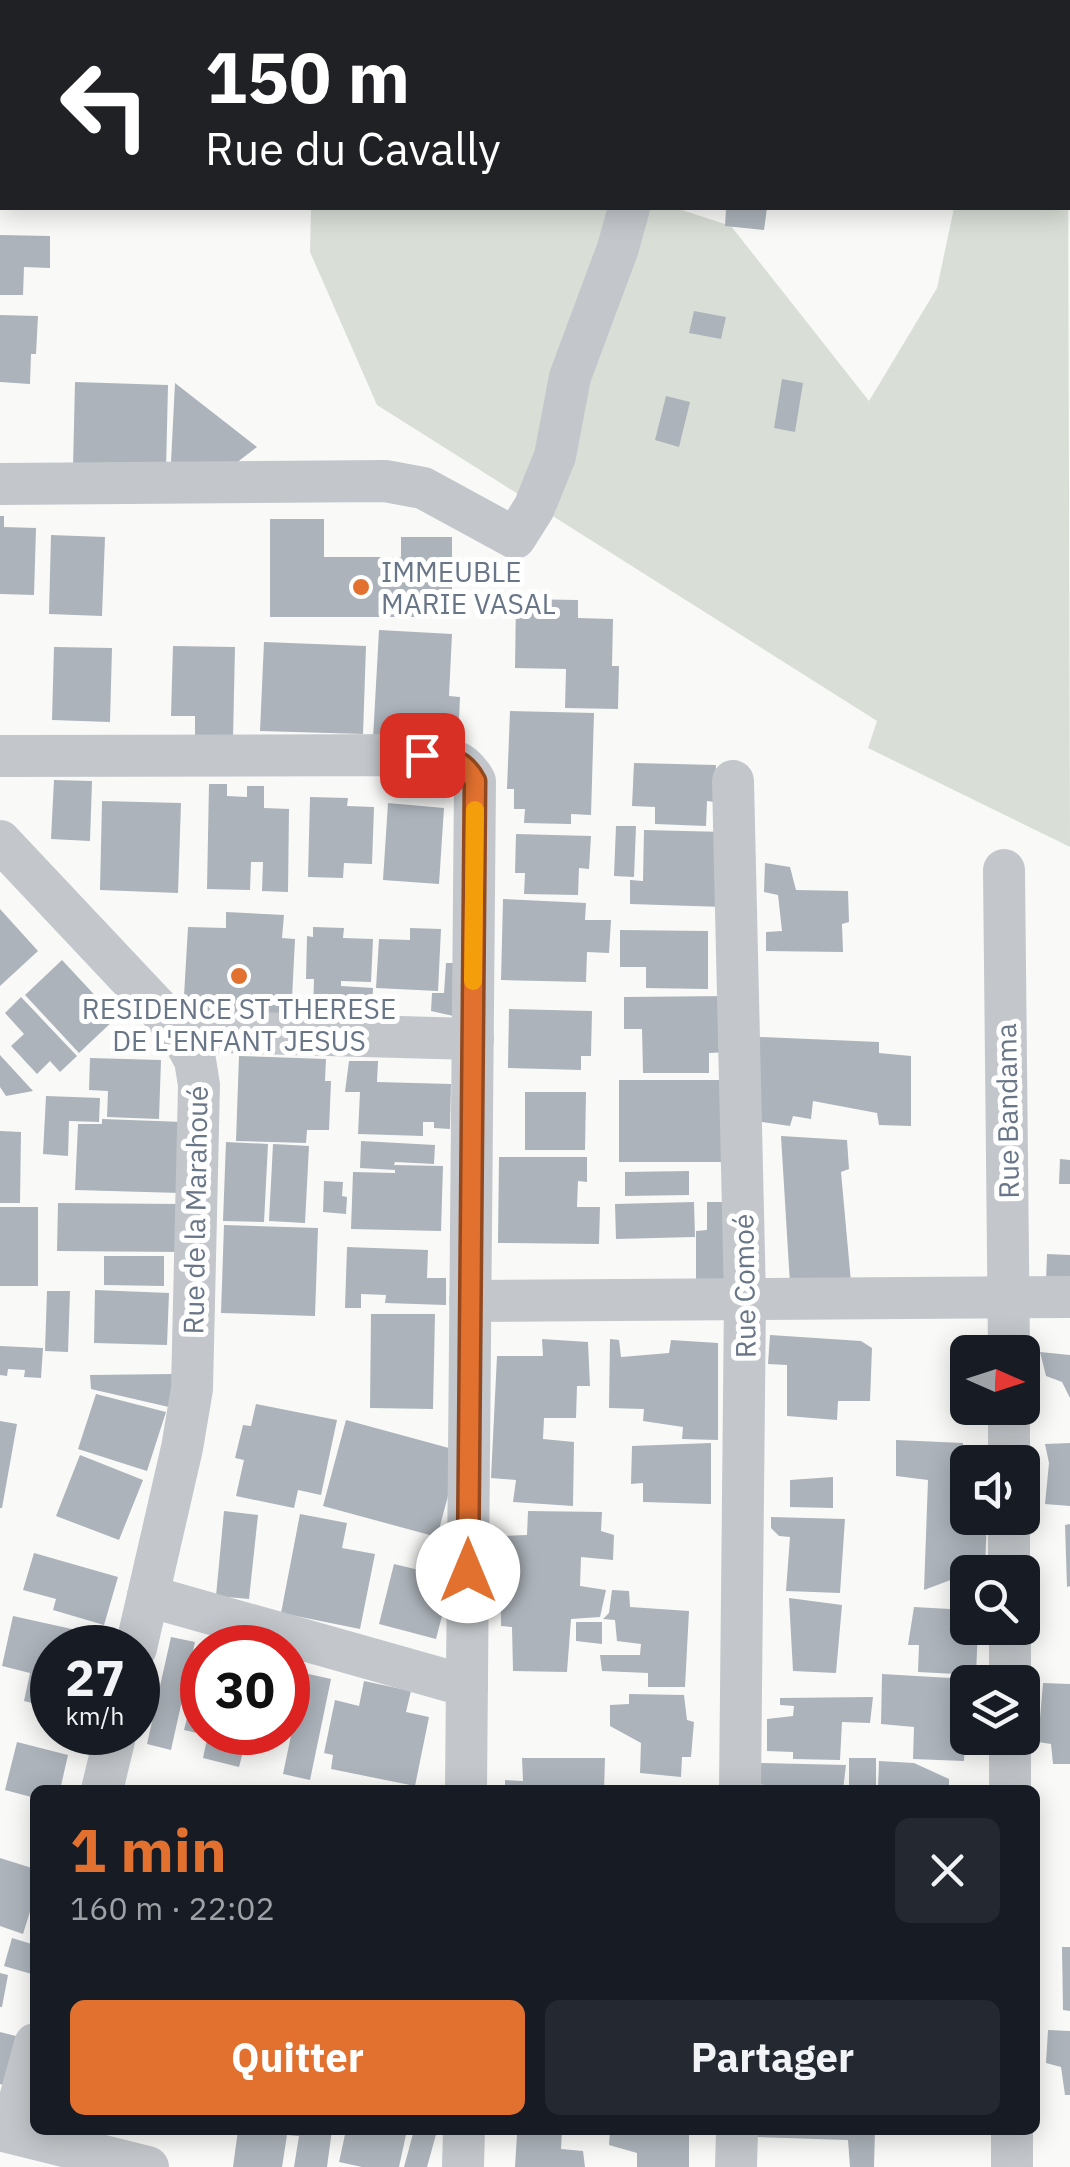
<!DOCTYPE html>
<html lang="fr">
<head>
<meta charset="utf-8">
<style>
	body { margin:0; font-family:"IBM Plex Sans",sans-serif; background:#242831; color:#f1f3f6; height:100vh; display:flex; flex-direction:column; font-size:38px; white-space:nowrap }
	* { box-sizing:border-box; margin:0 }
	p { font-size:32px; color:#9ea1a6 }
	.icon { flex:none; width:55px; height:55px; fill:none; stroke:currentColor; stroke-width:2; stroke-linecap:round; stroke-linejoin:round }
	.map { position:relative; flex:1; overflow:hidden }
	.side { position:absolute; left:30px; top:1785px; width:1010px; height:350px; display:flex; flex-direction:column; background:#171b24; border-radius:15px; box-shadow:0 5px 25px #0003 }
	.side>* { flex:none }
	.banner { position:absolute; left:0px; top:0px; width:1070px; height:210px; box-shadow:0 5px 25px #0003; background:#202124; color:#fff; overflow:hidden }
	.needle { width:65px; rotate:93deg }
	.buttons { position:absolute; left:950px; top:1335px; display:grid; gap:20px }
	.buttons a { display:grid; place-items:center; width:90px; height:90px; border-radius:15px; background:#171b24; box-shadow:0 5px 25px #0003; font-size:50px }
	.speed { position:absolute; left:30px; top:1625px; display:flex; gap:20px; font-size:50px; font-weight:700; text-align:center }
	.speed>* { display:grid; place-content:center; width:130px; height:130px; border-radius:50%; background:#171b24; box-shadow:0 5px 25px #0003; line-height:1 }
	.speed small { font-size:25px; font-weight:400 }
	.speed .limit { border:15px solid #d22; background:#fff; color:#111 }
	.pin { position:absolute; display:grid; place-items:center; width:85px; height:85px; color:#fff; margin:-42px; border-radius:20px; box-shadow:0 5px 15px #0006 }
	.me { position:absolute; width:110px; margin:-55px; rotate:0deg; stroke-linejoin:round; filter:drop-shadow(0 0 8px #0008) }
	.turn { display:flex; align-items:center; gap:35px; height:210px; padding:0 40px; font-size:45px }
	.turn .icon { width:130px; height:130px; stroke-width:2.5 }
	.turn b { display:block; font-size:70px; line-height:85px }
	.round { display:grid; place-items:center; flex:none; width:105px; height:105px; border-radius:15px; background:#242831 }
	.head { display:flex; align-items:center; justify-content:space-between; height:170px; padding:0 40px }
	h1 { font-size:60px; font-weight:700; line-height:75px; color:#e2712f }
	.action { display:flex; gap:20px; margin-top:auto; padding:20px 40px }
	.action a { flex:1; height:115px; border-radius:15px; background:#e2712f; color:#fff; font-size:40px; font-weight:700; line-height:115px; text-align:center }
	.action a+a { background:#242831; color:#f1f3f6 }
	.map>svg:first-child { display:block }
	.green { fill:#d9dfd7 }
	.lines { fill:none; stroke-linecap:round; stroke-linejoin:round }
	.stream { stroke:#c0c7ce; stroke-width:10 }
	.building { fill:#acb3ba }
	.major-casing { stroke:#b7babf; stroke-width:58 }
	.minor { stroke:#c3c7cb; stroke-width:42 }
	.major { stroke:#fff; stroke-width:52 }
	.route-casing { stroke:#93491f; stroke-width:25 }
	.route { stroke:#e2712f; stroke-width:18 }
	.slow { stroke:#f59e0b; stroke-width:18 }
	.poi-dot { fill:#e2712f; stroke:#fff; stroke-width:4 }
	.labels { text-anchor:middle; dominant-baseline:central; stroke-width:10; stroke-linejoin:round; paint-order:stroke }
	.poi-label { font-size:28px; fill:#697688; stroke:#fff; text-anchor:start }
	.street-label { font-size:28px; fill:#697688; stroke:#fff }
</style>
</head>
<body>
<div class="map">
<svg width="1070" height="2167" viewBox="0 0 1070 2167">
	<rect width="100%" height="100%" fill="#f9faf8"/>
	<g class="green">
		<polygon points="0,0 204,0 2,2 2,141"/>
		<polygon points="1068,132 1070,847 868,748 877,721 377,405 310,252 311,208 676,208 731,226 869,401 937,288 954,208 1068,208"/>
	</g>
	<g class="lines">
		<polyline class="stream" points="1068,168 1070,172"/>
	</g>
	<g class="building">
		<polygon points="726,208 767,208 764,230 725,226"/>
		<polygon points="0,235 50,236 50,268 24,267 23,295 0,295"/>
		<polygon points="694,311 726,317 721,339 689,333"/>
		<polygon points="0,315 38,316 36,354 31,354 30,384 0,382"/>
		<polygon points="782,379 803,383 795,432 774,428"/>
		<polygon points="75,382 168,385 166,471 73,468"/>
		<polygon points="175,383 257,447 231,467 171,462"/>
		<polygon points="666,396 690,402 679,447 655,440"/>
		<polygon points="0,516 4,516 4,527 36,528 34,595 0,594"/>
		<polygon points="270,519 324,519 324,557 401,557 401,537 452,537 452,617 270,617"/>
		<polygon points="51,535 105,537 102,616 49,614"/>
		<polygon points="516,599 578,600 578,618 613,619 612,666 619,666 618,709 565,708 566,669 515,668"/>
		<polygon points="379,630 452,634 449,696 460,697 458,743 373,739"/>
		<polygon points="264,642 366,646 363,734 260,731"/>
		<polygon points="173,646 235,647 233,738 195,737 195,716 171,716"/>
		<polygon points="54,647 112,648 110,722 52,720"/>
		<polygon points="510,711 594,713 591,815 571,814 571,824 524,823 525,809 514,809 514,789 507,789"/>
		<polygon points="634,763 716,765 715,802 707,801 706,826 655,824 655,807 632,806"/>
		<polygon points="54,780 92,781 90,841 51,839"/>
		<polygon points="209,784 227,784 227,796 247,797 247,786 264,786 264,808 289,809 288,892 262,891 263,862 251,862 250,890 207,889"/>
		<polygon points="310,797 348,798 347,806 374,807 372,864 344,863 343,878 308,877"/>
		<polygon points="102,801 181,803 178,893 100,890"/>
		<polygon points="388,803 444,808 439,884 383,880"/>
		<polygon points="616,826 636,826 634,877 614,876"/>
		<polygon points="644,830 726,832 724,907 630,904 630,880 643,881"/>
		<polygon points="516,834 591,836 589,869 579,868 578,895 524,894 525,873 515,873"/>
		<polygon points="765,863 790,867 796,890 848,891 849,922 842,924 843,952 766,951 766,932 782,931 778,895 764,892"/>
		<polygon points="503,899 586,903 585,920 611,920 609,953 587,952 586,982 501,980"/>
		<polygon points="0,909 38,951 0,986"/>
		<polygon points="226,912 284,915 282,938 295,939 291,1019 183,1013 188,927 226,928"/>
		<polygon points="313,927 344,928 343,938 373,939 371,982 341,981 341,986 373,988 372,1016 313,1012 314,979 306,979 307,936 313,937"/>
		<polygon points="410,928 441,929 438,991 376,988 379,939 410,940"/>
		<polygon points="620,930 708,931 708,989 646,988 646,967 620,967"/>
		<polygon points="62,960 116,1018 79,1053 25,995"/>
		<polygon points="446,963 461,963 458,1017 431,1011 432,993 444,993"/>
		<polygon points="730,996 730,1052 709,1053 709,1073 643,1073 642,1029 624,1029 624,997"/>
		<polygon points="21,997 77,1056 60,1072 50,1061 37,1074 11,1046 24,1034 5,1013"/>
		<polygon points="509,1009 592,1011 591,1056 581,1056 581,1070 508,1068"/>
		<polygon points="760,1037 879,1042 879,1053 911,1056 911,1126 879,1125 877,1113 813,1101 811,1119 793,1116 790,1126 756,1121"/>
		<polygon points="0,1055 33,1091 6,1096 0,1087"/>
		<polygon points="239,1056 326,1059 325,1081 331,1081 329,1130 307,1130 306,1143 236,1141"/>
		<polygon points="90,1058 161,1060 159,1119 107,1117 108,1091 89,1090"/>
		<polygon points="349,1061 378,1061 377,1082 451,1084 450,1129 434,1128 434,1122 423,1122 423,1136 358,1134 360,1092 345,1092"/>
		<rect x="619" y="1080" width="107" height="82"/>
		<polygon points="525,1092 586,1092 585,1150 525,1150"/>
		<polygon points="46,1096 100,1098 99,1122 69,1121 68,1156 43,1154"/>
		<polygon points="102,1119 183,1122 181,1193 75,1190 78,1124 102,1124"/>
		<polygon points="0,1131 21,1132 20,1203 0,1203"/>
		<polygon points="781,1136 847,1140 849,1169 841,1172 851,1282 790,1284"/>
		<polygon points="361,1141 435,1145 434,1164 395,1162 394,1165 443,1166 441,1231 351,1229 353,1172 395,1173 395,1170 360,1168"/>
		<polygon points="226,1142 268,1144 264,1222 223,1221"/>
		<polygon points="273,1144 309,1146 305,1223 269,1221"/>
		<polygon points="499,1157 587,1157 587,1182 578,1181 577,1207 600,1207 599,1244 498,1243"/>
		<polygon points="1060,1159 1070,1160 1070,1184 1059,1184"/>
		<polygon points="689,1171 689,1195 625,1196 625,1172"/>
		<polygon points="324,1181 343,1182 342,1196 347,1197 346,1214 323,1212"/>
		<polygon points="694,1202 695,1237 616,1239 615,1204"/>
		<polygon points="707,1202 724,1202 731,1284 696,1284 696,1231 707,1230"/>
		<polygon points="58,1203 183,1204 183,1252 57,1251"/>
		<rect x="0" y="1207" width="38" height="79"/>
		<polygon points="224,1225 318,1228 315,1316 221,1313"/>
		<polygon points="347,1247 428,1250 427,1278 446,1278 446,1305 385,1303 386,1295 361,1294 361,1308 345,1308"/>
		<polygon points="1047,1254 1070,1255 1070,1282 1046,1281"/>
		<polygon points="104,1256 164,1256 164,1286 104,1285"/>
		<polygon points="95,1290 169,1293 167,1345 94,1343"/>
		<polygon points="47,1291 70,1291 68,1352 45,1351"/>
		<polygon points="371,1314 435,1314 433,1409 370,1408"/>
		<polygon points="770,1335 861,1341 872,1348 870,1401 838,1401 837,1420 787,1416 787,1365 768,1364"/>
		<polygon points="542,1339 588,1342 590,1386 577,1386 576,1418 544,1418 543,1439 574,1442 573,1506 513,1502 516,1480 491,1478 497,1356 543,1356"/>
		<polygon points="610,1339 619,1340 621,1357 669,1353 671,1340 718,1343 718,1440 682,1439 683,1427 643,1421 644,1409 609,1408"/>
		<polygon points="0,1346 43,1348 41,1378 24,1377 25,1370 8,1369 7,1376 0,1375"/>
		<polygon points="1040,1352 1070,1355 1070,1398 1062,1382 1046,1376"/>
		<polygon points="175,1374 173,1408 91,1389 90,1375"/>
		<polygon points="96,1394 166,1412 147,1471 78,1449"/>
		<polygon points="256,1404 337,1420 321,1495 298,1490 294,1508 236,1496 244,1460 235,1458 243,1425 251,1426"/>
		<polygon points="346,1420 460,1451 437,1537 323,1506"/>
		<polygon points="0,1421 17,1424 2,1508 0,1508"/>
		<polygon points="896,1440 963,1443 963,1502 968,1502 968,1518 987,1518 985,1567 924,1590 928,1480 896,1476"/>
		<polygon points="711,1443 711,1504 643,1502 643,1483 631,1484 632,1446"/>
		<polygon points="1070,1443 1070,1506 1045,1504 1049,1463 1045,1444"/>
		<polygon points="80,1455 143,1480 119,1540 56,1516"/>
		<polygon points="833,1477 833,1508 790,1507 790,1480"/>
		<polygon points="224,1511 258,1515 249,1599 216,1596"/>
		<polygon points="528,1511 602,1512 601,1531 614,1535 613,1560 581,1557 580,1586 606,1590 600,1617 571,1619 567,1672 513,1671 512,1627 501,1626 500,1536 527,1535"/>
		<polygon points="300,1514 347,1523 342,1548 375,1554 360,1629 281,1613"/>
		<polygon points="771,1517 845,1519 840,1593 786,1591 790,1537 779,1536 771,1528"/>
		<polygon points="1070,1524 1070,1586 1067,1587 1065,1525"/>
		<polygon points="34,1553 118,1577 104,1625 53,1610 56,1599 23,1590"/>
		<polygon points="423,1558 455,1566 436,1639 379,1624 394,1564 419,1570"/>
		<polygon points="612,1590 629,1591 630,1607 689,1611 685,1687 648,1687 648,1673 602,1671 600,1655 640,1655 641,1644 617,1641 615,1620 603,1619 609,1613"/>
		<polygon points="789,1598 842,1605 836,1673 793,1671"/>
		<polygon points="914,1607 968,1610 968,1628 978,1628 976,1675 918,1672 919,1645 908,1645"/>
		<polygon points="13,1616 117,1639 115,1648 52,1648 52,1708 24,1701 30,1673 2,1666"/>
		<polygon points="576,1622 602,1622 602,1644 576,1641"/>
		<polygon points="171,1637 195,1642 171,1750 147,1744"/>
		<polygon points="288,1661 301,1664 289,1711 288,1711"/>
		<polygon points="199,1671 202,1671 202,1732 216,1732 214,1737 184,1730"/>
		<polygon points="304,1673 331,1679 310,1780 283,1774"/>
		<polygon points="882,1674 968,1679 964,1761 913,1759 914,1727 881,1724"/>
		<polygon points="364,1681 411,1691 406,1712 429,1717 415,1786 331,1769 333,1755 324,1753 335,1700 359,1706"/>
		<polygon points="1043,1683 1070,1684 1070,1764 1053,1764 1051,1744 1038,1742"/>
		<polygon points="629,1694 684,1695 687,1720 694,1722 691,1757 682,1757 681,1777 640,1773 641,1743 610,1726 610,1705 629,1704"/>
		<polygon points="873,1697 870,1723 842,1722 840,1760 793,1759 793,1752 767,1751 767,1719 793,1716 794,1706 780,1705 780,1698"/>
		<polygon points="207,1739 244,1748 239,1767 203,1758"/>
		<polygon points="17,1742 68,1755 60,1790 35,1790 35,1798 5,1790"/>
		<polygon points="522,1758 605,1758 604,1790 505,1790 505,1780 523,1781"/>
		<rect x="849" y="1758" width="27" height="32"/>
		<polygon points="879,1761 914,1763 949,1779 949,1790 878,1790"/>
		<polygon points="759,1763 846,1765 843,1790 766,1790 765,1785 757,1784"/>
		<polygon points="0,1858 35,1869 35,1896 23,1934 0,1926"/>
		<polygon points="12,1938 35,1945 35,1975 4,1966"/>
		<polygon points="1062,1947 1070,1947 1070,2011 1063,2010"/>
		<polygon points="0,1973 8,1975 2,2007 0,2007"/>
		<polygon points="1048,2030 1070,2031 1070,2095 1065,2095 1061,2067 1046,2063"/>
		<polygon points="0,2032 20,2037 9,2087 0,2084"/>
		<polygon points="238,2130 332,2130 327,2167 294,2167 299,2136 287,2135 282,2167 233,2167"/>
		<polygon points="346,2130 407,2130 399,2167 362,2167 339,2162"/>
		<polygon points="414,2130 437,2131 427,2167 404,2167"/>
		<polygon points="512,2130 562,2130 561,2149 583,2151 585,2167 515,2167 517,2134"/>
		<polygon points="610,2130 689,2130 689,2167 637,2167 637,2153 609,2145"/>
		<polygon points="755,2130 875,2130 874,2167 850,2167 848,2140 756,2137"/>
	</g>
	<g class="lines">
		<g class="major-casing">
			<g id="major">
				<polyline points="635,0 650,2"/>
				<polyline points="1068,63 1070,64"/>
			</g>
		</g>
		<g class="minor">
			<polyline points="0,189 2,189"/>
			<polyline points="0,484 385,481 423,488 515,538 534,508 555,456 570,377 618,248 629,208"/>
			<path d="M0,756l422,-1c24,1 41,4 53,26l-9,1009"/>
			<polyline points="733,781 745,1298 740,1790"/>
			<polyline points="0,841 179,1031 195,1060 199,1085 192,1389 182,1448 136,1648"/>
			<polyline points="1004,870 1009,1352"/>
			<polyline points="179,1031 473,1039"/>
			<polyline points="470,1301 1070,1297"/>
			<polyline points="1009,1408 1009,1462"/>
			<polyline points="1009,1518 1009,1572"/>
			<polyline points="148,1596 467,1686"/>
			<polyline points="1010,1628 1010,1682"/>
			<polyline points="1010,1738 1010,1790"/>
			<polyline points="102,1790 116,1732"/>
			<polyline points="0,2130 148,2167"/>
			<polyline points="1012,2130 1012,2167"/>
			<polyline points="11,2132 35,2044"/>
			<polyline points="463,2167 464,2130"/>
			<polyline points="736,2167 737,2130"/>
		</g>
		<use href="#major" class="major"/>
	</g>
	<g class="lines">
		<g class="route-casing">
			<path id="route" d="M422,755c24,1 41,3 53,26l-7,790"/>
		</g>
		<use href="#route" class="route"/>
		<polyline class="slow" points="473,981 475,810"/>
	</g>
	<g class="poi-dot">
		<circle cx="361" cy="587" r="10"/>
		<circle cx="239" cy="976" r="10"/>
	</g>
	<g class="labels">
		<g class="poi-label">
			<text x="381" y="571">IMMEUBLE<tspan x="381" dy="32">MARIE VASAL</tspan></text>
			<text x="239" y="1008" text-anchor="middle">RESIDENCE ST THERESE<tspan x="239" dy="32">DE L'ENFANT JESUS</tspan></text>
		</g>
		<g class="street-label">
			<text transform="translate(1007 1111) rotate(-91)">Rue Bandama</text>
			<text transform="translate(195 1210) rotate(-89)">Rue de la Marahoué</text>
			<text transform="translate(744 1286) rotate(-91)">Rue Comoé</text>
		</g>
	</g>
</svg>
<div class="buttons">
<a><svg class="needle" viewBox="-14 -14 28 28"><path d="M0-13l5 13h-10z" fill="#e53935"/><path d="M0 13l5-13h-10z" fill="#9ea1a6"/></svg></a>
<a><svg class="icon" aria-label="sound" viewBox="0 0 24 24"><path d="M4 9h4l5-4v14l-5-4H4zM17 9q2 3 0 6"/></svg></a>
<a><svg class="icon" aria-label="search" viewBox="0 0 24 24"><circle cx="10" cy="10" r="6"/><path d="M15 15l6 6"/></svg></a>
<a><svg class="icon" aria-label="layers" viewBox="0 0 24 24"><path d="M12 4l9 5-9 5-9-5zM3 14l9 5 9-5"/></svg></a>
</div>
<div class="speed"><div>27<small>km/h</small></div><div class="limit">30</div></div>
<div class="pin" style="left:422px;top:755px;background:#d93025"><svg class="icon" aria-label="arrive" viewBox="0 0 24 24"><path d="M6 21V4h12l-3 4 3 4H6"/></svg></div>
<svg class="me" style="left:468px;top:1571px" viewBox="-20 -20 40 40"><circle r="19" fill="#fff"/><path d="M0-13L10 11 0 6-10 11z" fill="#e2712f"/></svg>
<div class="banner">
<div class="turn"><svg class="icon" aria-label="left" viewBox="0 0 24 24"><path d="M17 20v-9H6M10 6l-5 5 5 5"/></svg><div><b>150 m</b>Rue du Cavally</div></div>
</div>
<section class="side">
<div class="head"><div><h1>1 min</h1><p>160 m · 22:02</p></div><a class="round"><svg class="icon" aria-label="close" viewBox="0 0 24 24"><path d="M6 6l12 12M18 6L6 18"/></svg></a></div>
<div class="action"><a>Quitter</a><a>Partager</a></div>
</section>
</div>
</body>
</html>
